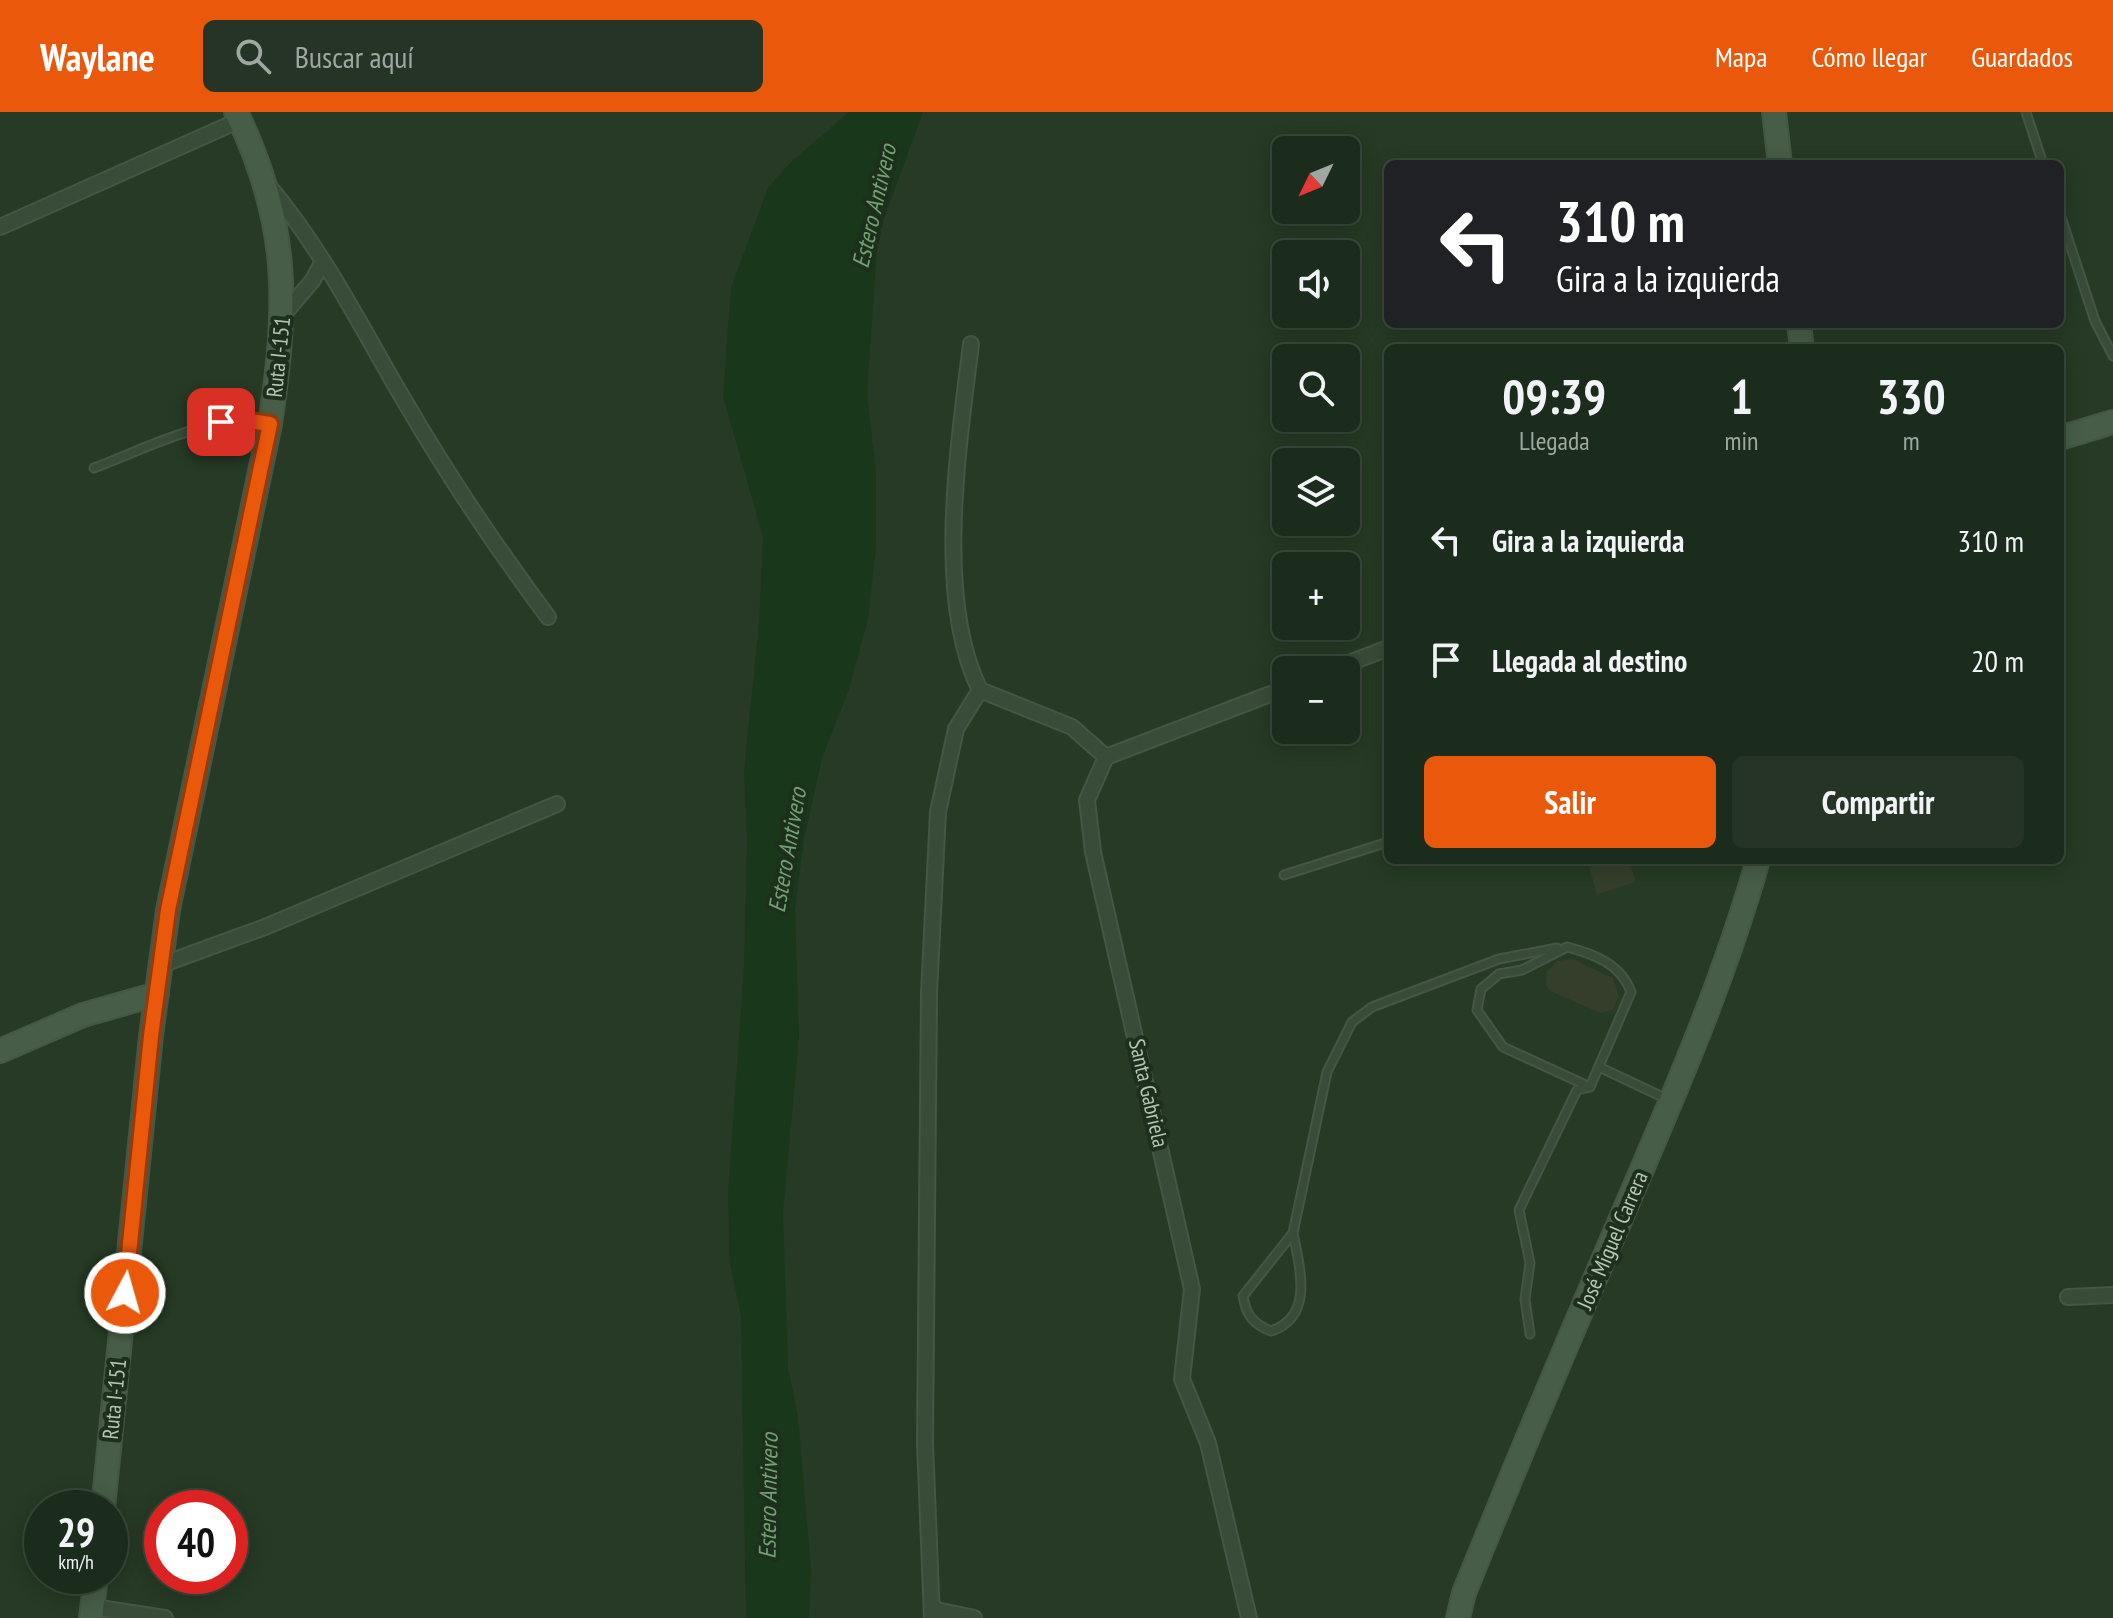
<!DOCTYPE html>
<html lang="es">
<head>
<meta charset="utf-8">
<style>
	body { margin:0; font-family:"PT Sans Narrow",sans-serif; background:#253425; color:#f1f3f6; height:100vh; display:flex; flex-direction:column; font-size:30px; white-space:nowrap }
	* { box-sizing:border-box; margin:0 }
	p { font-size:26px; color:#a0a7a3 }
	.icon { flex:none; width:44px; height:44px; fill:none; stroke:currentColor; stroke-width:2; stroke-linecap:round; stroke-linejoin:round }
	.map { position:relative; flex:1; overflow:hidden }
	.drawer { position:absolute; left:1384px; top:232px; width:680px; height:520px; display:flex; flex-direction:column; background:#1c2c1c; border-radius:12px; box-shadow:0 4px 20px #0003,0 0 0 2px #3a483b }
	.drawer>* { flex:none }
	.top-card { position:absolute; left:1384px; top:48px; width:680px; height:168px; border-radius:12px; box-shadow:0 4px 20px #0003,0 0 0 2px #3a483b; background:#202124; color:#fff; overflow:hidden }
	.needle { width:52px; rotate:227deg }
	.fabs { position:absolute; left:1272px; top:24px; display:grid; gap:16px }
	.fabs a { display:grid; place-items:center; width:88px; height:88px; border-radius:12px; background:#1c2c1c; box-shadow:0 4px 20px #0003,0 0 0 2px #3a483b; font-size:40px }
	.speed { position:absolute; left:24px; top:1378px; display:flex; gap:16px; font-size:40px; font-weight:700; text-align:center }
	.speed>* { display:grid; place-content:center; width:104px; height:104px; border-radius:50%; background:#1c2c1c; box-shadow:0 4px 20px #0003,0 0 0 2px #3a483b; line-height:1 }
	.speed small { font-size:20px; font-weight:400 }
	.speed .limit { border:12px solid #d22; background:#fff; color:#111 }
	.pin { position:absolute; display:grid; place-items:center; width:68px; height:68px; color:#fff; margin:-34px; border-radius:16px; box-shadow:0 4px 12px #0006 }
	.me { position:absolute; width:88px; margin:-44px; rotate:6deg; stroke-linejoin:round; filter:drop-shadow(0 0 6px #0008) }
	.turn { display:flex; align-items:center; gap:28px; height:168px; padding:0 40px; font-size:36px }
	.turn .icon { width:104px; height:104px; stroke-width:2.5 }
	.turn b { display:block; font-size:56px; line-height:68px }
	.eta { display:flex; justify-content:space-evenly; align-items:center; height:136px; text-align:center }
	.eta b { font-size:48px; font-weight:800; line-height:56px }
	.button { display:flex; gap:16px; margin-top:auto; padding:16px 40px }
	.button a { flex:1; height:92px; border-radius:12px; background:#ea580c; color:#fff; font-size:32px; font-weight:800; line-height:92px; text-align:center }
	.button a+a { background:#253425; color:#f1f3f6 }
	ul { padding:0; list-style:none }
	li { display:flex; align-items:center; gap:24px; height:120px; padding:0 40px }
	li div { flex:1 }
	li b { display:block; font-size:30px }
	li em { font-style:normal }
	header { display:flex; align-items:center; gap:48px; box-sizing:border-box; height:112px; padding:0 40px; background:#ea580c; color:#fff }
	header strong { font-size:38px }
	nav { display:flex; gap:44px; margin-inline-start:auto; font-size:28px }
	.search { width:560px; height:72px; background:#253425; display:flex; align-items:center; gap:20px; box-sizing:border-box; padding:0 28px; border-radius:12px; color:#a0a7a3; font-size:30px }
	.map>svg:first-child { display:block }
	.green { fill:#343e2a }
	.water { fill:#19371a }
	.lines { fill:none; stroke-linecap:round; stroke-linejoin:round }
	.lane-casing { stroke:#455645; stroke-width:11 }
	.street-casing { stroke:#455645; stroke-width:18 }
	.secondary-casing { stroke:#455645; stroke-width:26 }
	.lane { stroke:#394b39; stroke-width:7 }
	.street { stroke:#394b39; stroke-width:14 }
	.secondary { stroke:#475d48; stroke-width:22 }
	.route-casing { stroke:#983908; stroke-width:20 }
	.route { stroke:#ea580c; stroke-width:14 }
	.labels { text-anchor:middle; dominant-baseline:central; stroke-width:8; stroke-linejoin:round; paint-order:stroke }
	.street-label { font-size:22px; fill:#b4c6b5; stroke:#1e2f1e }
	.water-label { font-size:24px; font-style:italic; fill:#71a271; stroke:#1e2f1e }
</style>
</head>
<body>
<header>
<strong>Waylane</strong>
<div class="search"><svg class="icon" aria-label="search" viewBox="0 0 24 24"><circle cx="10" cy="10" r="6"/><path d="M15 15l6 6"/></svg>Buscar aquí</div>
<nav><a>Mapa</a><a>Cómo llegar</a><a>Guardados</a></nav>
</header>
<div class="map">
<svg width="2113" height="1506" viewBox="0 0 2113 1506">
	<rect width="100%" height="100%" fill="#263a25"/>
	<g class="green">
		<polygon points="1587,748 1629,748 1636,770 1597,782"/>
		<polygon points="1573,847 1613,866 1619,884 1613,898 1600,901 1550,879 1546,873 1547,860 1557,849"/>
	</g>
	<polygon class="water" points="849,0 923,0 878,123 867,282 876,361 876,435 868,507 849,577 822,646 804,727 795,797 799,925 783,1099 788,1256 798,1305 811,1458 809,1506 746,1506 741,1204 730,1151 728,1081 744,857 747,727 744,659 759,512 763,425 723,284 731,176 768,76 789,52"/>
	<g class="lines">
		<g class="lane-casing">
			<g id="lane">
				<polyline points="2026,0 2043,52"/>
				<polyline points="2060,102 2095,209 2113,244"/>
				<path d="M94,356c56,-21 112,-53 173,-45"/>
				<polyline points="1284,763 1388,730"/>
				<polyline points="1599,955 1669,988"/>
				<path d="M1293,1121c7,36 21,84 -22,98 -18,-7 -25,-16 -28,-35l50,-63 34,-161 25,-50 20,-15 127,-48 58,-11"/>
				<path d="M1530,1222l-5,-35 5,-36 -11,-53 58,-120 13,-3 41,-95c-10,-28 -37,-38 -64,-45l-45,23 -23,4 -18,15 -4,21 26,37 87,40"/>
			</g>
		</g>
		<g class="street-casing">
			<g id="street">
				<path d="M268,73c55,65 93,142 136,215 44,76 92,147 144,217"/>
				<polyline points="0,115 240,8"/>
				<polyline points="284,202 313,168 323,149"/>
				<path d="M971,232c-12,99 -37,255 9,346l92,37 34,30"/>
				<polyline points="1331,558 1388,536"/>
				<polyline points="161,853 265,815 557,692"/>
				<polyline points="2068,1185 2113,1183"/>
				<polyline points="93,1495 165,1506"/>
				<polyline points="932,1497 974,1506"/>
				<polyline points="932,1506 925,1331 929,881 938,700 956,617 980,578"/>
				<polyline points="1249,1506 1208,1331 1182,1267 1192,1177 1093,740 1087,688 1106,645 1286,576"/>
			</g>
		</g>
		<g class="secondary-casing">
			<g id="secondary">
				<polyline points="1774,0 1780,52"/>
				<polyline points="1799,212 1802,236"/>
				<polyline points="2060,326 2113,310"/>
				<polyline points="0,939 83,903 157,882"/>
				<path d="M103,1396l48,-472 17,-126 102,-486c18,-119 20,-201 -34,-312"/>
				<polyline points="91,1506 96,1464"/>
				<path d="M1458,1506l6,-25c50,-124 102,-247 155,-370 51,-119 104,-239 139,-363"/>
			</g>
		</g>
		<use href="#lane" class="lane"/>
		<use href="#street" class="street"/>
		<use href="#secondary" class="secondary"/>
	</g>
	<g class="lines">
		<g class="route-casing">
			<polyline id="route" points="125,1181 151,924 168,798 270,312 243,308 221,310"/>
		</g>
		<use href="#route" class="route"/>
	</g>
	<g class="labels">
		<g class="street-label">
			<text transform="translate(278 245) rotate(-84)">Ruta I-151</text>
			<text transform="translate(1149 981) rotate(77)">Santa Gabriela</text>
			<text transform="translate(1612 1128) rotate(-67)">José Miguel Carrera</text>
			<text transform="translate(114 1287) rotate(-84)">Ruta I-151</text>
		</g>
		<g class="water-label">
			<text transform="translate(874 94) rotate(-77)">Estero Antivero</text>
			<text transform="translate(787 738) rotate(-80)">Estero Antivero</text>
			<text transform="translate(768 1384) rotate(-89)">Estero Antivero</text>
		</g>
	</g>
</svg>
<div class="fabs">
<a><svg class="needle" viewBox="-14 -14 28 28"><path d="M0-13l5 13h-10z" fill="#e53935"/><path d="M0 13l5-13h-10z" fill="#a0a7a3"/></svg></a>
<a><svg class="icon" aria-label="sound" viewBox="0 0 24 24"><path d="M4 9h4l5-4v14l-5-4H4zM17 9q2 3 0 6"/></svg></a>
<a><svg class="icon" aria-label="search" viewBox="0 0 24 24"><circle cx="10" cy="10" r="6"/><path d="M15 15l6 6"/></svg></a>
<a><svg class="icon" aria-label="layers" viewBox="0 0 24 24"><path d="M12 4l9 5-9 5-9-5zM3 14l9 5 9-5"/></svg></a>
<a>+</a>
<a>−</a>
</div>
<div class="speed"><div>29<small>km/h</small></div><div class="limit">40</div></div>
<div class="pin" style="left:221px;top:310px;background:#d93025"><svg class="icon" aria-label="arrive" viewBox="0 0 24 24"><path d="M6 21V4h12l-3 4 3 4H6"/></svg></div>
<svg class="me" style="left:125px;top:1181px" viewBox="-20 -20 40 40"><circle r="17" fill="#ea580c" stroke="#fff" stroke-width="3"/><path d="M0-11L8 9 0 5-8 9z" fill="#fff"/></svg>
<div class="top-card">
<div class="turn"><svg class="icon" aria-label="left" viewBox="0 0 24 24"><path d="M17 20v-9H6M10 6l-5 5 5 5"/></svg><div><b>310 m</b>Gira a la izquierda</div></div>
</div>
<section class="drawer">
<div class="eta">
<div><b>09:39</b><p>Llegada</p></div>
<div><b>1</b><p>min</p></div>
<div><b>330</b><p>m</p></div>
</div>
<ul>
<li><svg class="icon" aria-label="left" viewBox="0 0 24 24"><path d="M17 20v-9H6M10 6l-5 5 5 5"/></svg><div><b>Gira a la izquierda</b></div><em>310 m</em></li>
<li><svg class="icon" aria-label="arrive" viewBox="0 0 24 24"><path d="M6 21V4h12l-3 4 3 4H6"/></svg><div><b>Llegada al destino</b></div><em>20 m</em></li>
</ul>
<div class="button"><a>Salir</a><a>Compartir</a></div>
</section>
</div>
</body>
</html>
